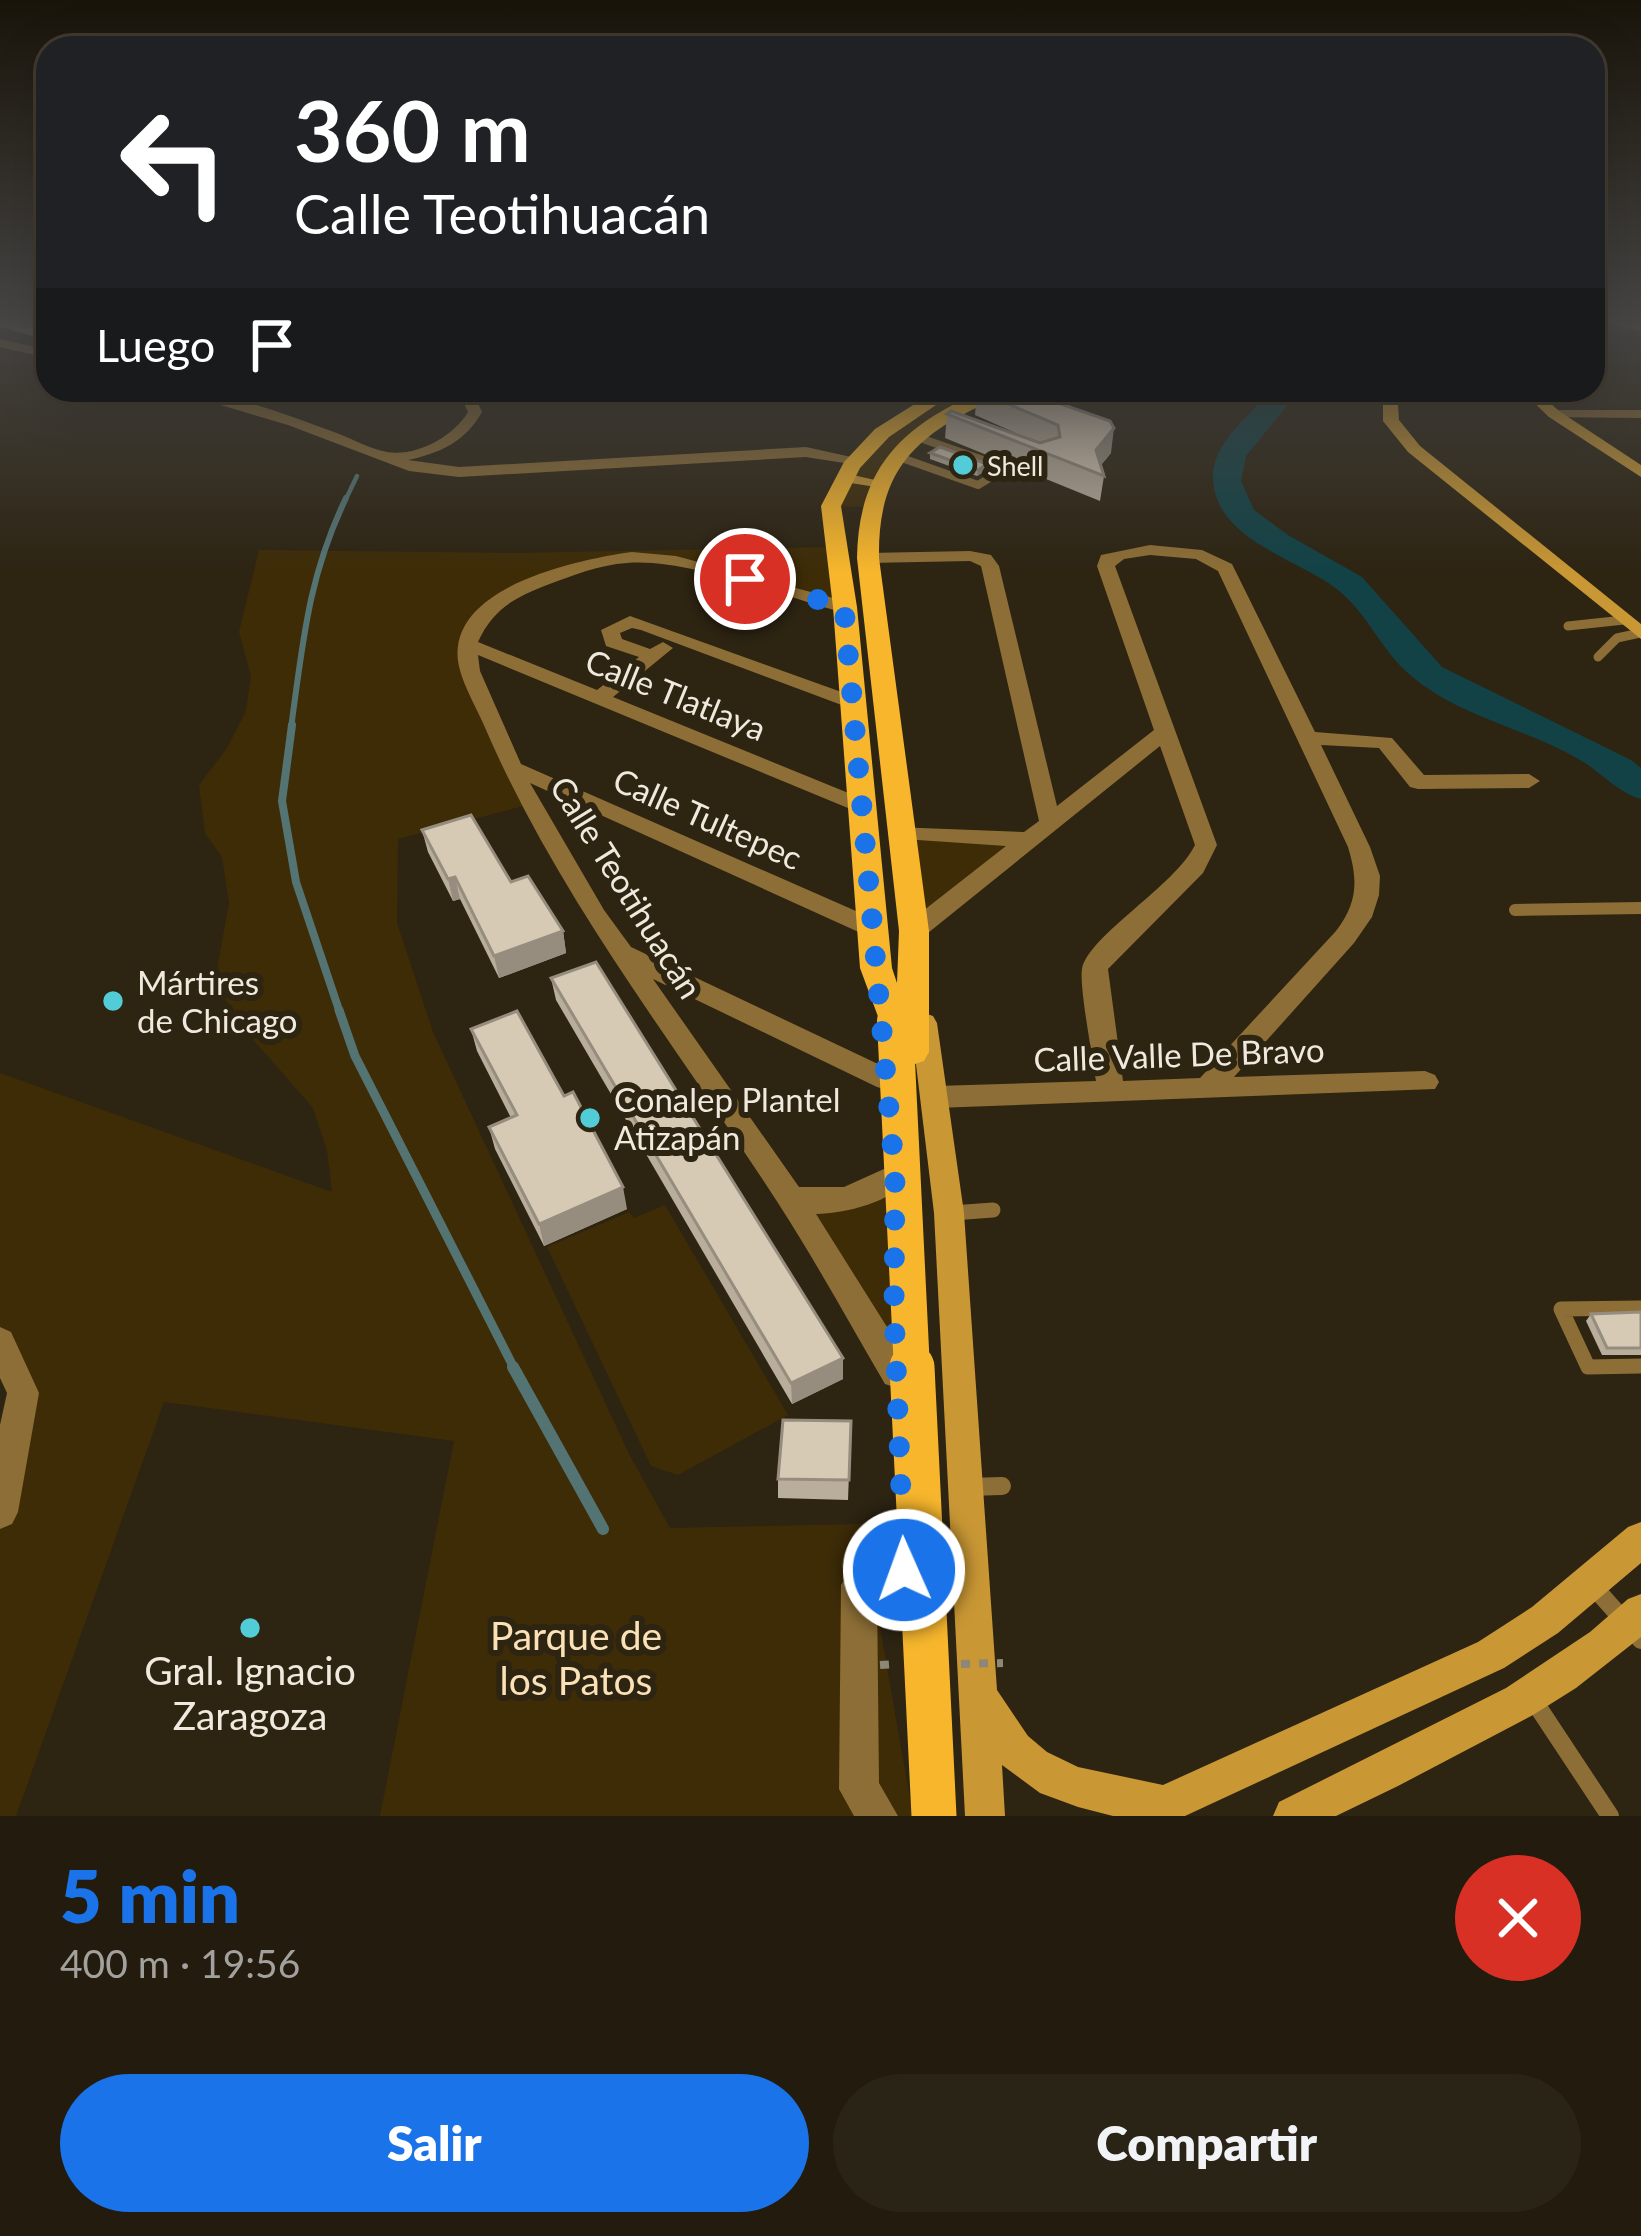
<!DOCTYPE html>
<html lang="es">
<head>
<meta charset="utf-8">
<style>
	body { margin:0; font-family:Lato,sans-serif; background:#2a2417; color:#f1f3f6; height:100vh; display:flex; flex-direction:column; font-size:45px; white-space:nowrap }
	* { box-sizing:border-box; margin:0 }
	p { font-size:39px; color:#a2a19e }
	.icon { flex:none; width:66px; height:66px; fill:none; stroke:currentColor; stroke-width:2; stroke-linecap:round; stroke-linejoin:round }
	.map { position:relative; height:1816px; overflow:hidden }
	.side { display:flex; flex-direction:column; background:#221b0e; flex:1 }
	.side>* { flex:none }
	.hud { position:absolute; left:36px; top:36px; width:1569px; height:366px; border-radius:36px; box-shadow:0 12px 48px #0002,0 0 0 3px #3f392e; background:#202124; color:#fff; overflow:hidden }
	.pin { position:absolute; display:grid; place-items:center; width:102px; height:102px; color:#fff; margin:-51px; border:6px solid #fff; border-radius:50%; box-shadow:0 3px 12px #0007 }
	.me { position:absolute; width:132px; margin:-66px; rotate:358deg; stroke-linejoin:round; filter:drop-shadow(0 0 9px #0008) }
	.turn { display:flex; align-items:center; gap:42px; height:252px; padding:0 60px; font-size:54px }
	.turn .icon { width:156px; height:156px; stroke-width:2.5 }
	.turn b { display:block; font-size:84px; line-height:102px }
	.then { display:flex; align-items:center; height:114px; padding:0 60px; background:#0003; gap:24px; font-size:45px }
	.round { display:grid; place-items:center; flex:none; width:126px; height:126px; border-radius:63px; background:#2a2417 }
	.summary { display:flex; align-items:center; justify-content:space-between; height:204px; padding:0 60px }
	h1 { font-size:72px; font-weight:800; line-height:90px; color:#1a73e8 }
	.action { display:flex; gap:24px; margin-top:auto; padding:24px 60px }
	.action a { flex:1; height:138px; border-radius:72px; background:#1a73e8; color:#fff; font-size:48px; font-weight:800; line-height:138px; text-align:center }
	.action a+a { background:#2a2417; color:#f1f3f6 }
	.map>svg:first-child { display:block }
	.green { fill:#3e2c07 }
	.lines { fill:none; stroke-linecap:round; stroke-linejoin:round }
	.stream-far4 { stroke:#547474; stroke-width:4.5 }
	.stream-far3 { stroke:#547474; stroke-width:6 }
	.stream-far2 { stroke:#547474; stroke-width:8 }
	.stream-far1 { stroke:#547474; stroke-width:9 }
	.stream { stroke:#547474; stroke-width:12 }
	.river { fill:#124246; fill-rule:evenodd }
	.lane-far4 { stroke:#8d6e36; stroke-width:8 }
	.lane-far3 { stroke:#8d6e36; stroke-width:9 }
	.lane-far2 { stroke:#8d6e36; stroke-width:12 }
	.lane-far1 { stroke:#8d6e36; stroke-width:15 }
	.lane { stroke:#8d6e36; stroke-width:18 }
	.street { fill:#8d6e36; fill-rule:evenodd }
	.secondary { fill:#c99734; fill-rule:evenodd }
	.primary { fill:#f7b62c; fill-rule:evenodd }
	.path-bridge { stroke:#8e8677; stroke-width:8; stroke-dasharray:9 9; stroke-linecap:butt }
	.primary-bridge-far1 { stroke:#f7b62c; stroke-width:36 }
	.primary-bridge { stroke:#f7b62c; stroke-width:45 }
	.wall { fill:#b9ae9c }
	.shaded-wall { fill:#968d7f }
	.building { fill:#d7cab5; stroke:#968d7f; stroke-width:3 }
	.route { stroke:#1a73e8; stroke-width:21; stroke-dasharray:0 37.8 }
	.poi-dot { fill:#52ccd6; stroke:#2d2412; stroke-width:4.5 }
	.labels { text-anchor:middle; dominant-baseline:central; stroke-width:12; stroke-linejoin:round; paint-order:stroke }
	.far-poi-label { font-size:27px; fill:#efe9de; stroke:#2d2412; text-anchor:start }
	.street-label { font-size:33px; fill:#efe9de; stroke:#2d2412 }
	.poi-label { font-size:33px; fill:#efe9de; stroke:#2d2412; text-anchor:start }
	.near-park-label { font-size:39px; fill:#fae1b6; stroke:#2d2412 }
	.near-poi-label { font-size:39px; fill:#efe9de; stroke:#2d2412 }
</style>
</head>
<body>
<div class="map">
<svg width="1641" height="1816" viewBox="0 0 1641 1816">
	<rect width="100%" height="100%" fill="#2d2412"/>
	<g class="green">
		<polygon points="949,390 994,390 927,428 867,507 831,506 851,466"/>
		<polygon points="833,547 845,607 676,561 632,557 507,594 467,644 531,804 398,839 397,923 433,1032 629,1454 670,1528 862,1524 913,1816 380,1816 454,1441 164,1402 16,1816 0,1816 0,1512 23,1393 0,1342 0,1073 332,1192 327,1150 313,1108 237,1021 215,981 229,903 222,857 205,833 199,785 227,748 246,711 251,676 239,632 259,550 515,553"/>
		<polygon points="903,832 1027,840 914,931"/>
		<polygon points="895,1176 897,1373 790,1197 817,1205"/>
		<polygon points="665,1205 788,1415 678,1475 651,1466 547,1247 629,1212 634,1218"/>
	</g>
	<g class="lines">
		<polyline class="stream-far4" points="345,501 357,476"/>
		<path class="stream-far3" d="M291,728c12,-86 17,-151 55,-230"/>
		<polyline class="stream-far2" points="292,725 282,801 296,882 340,1013"/>
		<polyline class="stream-far1" points="339,1010 355,1056 515,1370"/>
		<polyline class="stream" points="513,1367 603,1529"/>
		<path class="river" d="M1273,390h27l-54,66 -5,25 13,29 34,25 74,42 80,90 189,93 10,8v31c-23,-6 -40,-27 -61,-39 -54,-32 -124,-44 -171,-86 -28,-24 -42,-61 -71,-84 -40,-32 -122,-49 -125,-111 -2,-35 38,-66 60,-89z"/>
		<g class="lane-far4">
			<polyline points="1604,318 1641,327"/>
			<polyline points="896,456 978,485 1006,468 917,437"/>
		</g>
		<g class="lane-far3">
			<polyline points="1568,626 1624,620"/>
			<polyline points="1598,657 1617,638 1640,633"/>
		</g>
		<polyline class="lane-far2" points="1515,910 1641,908"/>
		<g class="lane-far1">
			<polyline points="952,1213 993,1210"/>
			<polyline points="1641,1308 1561,1309 1588,1367 1641,1366"/>
		</g>
		<g class="lane">
			<polyline points="968,1487 1002,1486"/>
			<polyline points="1594,1587 1641,1640"/>
			<polyline points="1534,1701 1610,1816"/>
		</g>
		<g class="street">
			<polygon points="0,339 48,350 48,358 0,347"/>
			<path d="M170,390c54,0 113,23 164,42 17,6 36,17 53,20 29,5 66,-15 81,-40l-10,-22h14l10,22c-17,30 -42,41 -74,48l51,7 347,-20 59,13 -8,5 -51,-8 -347,20 -50,-6 -121,-46z"/>
			<polygon points="1554,410 1641,410 1641,418 1549,417 1547,414"/>
			<path d="M1150,545l52,5 30,14 83,168 77,6 32,37 105,-1 11,7 -11,7 -111,1 -8,-2 -31,-39 -58,-3 49,102 10,29 -1,19 -7,22 -18,26 -120,134 191,-6 10,4 4,7 -4,7 -499,19 -10,-3 -4,-8 4,-8 10,-3 160,-5c-3,-22 -17,-95 -14,-112 7,-34 93,-83 113,-124l-35,-99 -237,191h-18l-3,-6 3,-6 101,-79 -103,-7 -11,-7 3,-5 129,5 15,-11 -58,-255 -11,-5 -102,2 -9,-5 9,-5 102,-2 21,4 8,11 58,240 97,-76 -57,-164 4,-11zM1150,555l46,4 22,12 130,276c10,33 10,55 -12,84l-136,147 -77,3 -15,-112 95,-96 14,-28 -102,-279 9,-7z"/>
			<path d="M632,552l44,4 176,47 2,4 -9,6c-62,-16 -156,-55 -218,-50 -29,2 -53,12 -80,22 -33,13 -54,24 -69,57l119,48 42,-33 -33,-11 -5,-16 29,-14 231,83v8h-14l-206,-77 -9,-2 -12,5 2,6 28,10 13,-7 10,6 -60,49 255,104 3,5 -3,5 -8,2 -382,-158 2,16 41,93 360,158 3,6 -12,8 -9,-2 -333,-151 74,127 27,37 266,126 4,7 -4,7 -10,3 -10,-3 -224,-108 146,208h45l51,-23 10,4 4,8c-15,27 -64,37 -93,38l93,148 4,11 -4,11 -12,4 -12,-4c-35,-60 -69,-122 -107,-181 -102,-158 -221,-306 -295,-480 -10,-23 -29,-52 -25,-77 8,-63 123,-87 174,-94z"/>
			<polygon points="0,1327 11,1332 39,1393 18,1512 12,1524 0,1529 0,1425 7,1393 0,1378"/>
			<polygon points="903,1506 915,1512 921,1524 877,1590 879,1783 898,1816 854,1816 839,1789 841,1585 891,1512"/>
		</g>
		<g class="secondary">
			<polygon points="1383,390 1397,390 1399,420 1420,446 1641,624 1641,639 1408,452 1383,421"/>
			<polygon points="1521,390 1536,390 1559,411 1641,465 1641,477 1549,417"/>
			<polygon points="844,473 884,482 876,487 838,481 838,475"/>
			<polygon points="924,1013 933,1016 937,1023 964,1213 997,1690 1028,1736 1047,1752 1078,1767 1163,1785 1478,1642 1532,1607 1628,1527 1641,1522 1641,1563 1558,1633 1504,1668 1185,1816 1113,1816 1078,1807 1040,1793 1002,1765 1005,1816 965,1816 934,1213 911,1023 915,1016"/>
			<polygon points="1641,1594 1641,1637 1576,1688 1533,1715 1398,1786 1336,1816 1273,1816 1279,1802 1506,1688 1590,1632 1628,1599"/>
		</g>
		<path class="primary" d="M937,390h21l-69,47 -29,31 -19,38 16,101 35,361 5,15 2,-52 -42,-373c1,-67 25,-113 85,-147 21,-12 36,-21 61,-21 -13,12 -32,20 -48,29 -58,33 -77,74 -76,139l50,373v121l-5,9 -12,4 -12,-4 -4,-28 -13,-3 -23,-62 -27,-361 -12,-101 23,-44 31,-33z"/>
		<g class="path-bridge">
			<polyline points="961,1664 1003,1663"/>
			<polyline points="880,1665 896,1664"/>
		</g>
		<polyline class="primary-bridge-far1" points="895,1021 912,1370"/>
		<polyline class="primary-bridge" points="912,1367 934,1816"/>
	</g>
	<g class="wall">
		<polygon points="0,318 48,318 48,340 0,327"/>
		<polygon points="1021,390 1111,453 1101,465 1104,476 1100,501 945,438 947,414 1036,442 975,415 977,391"/>
		<polygon points="930,453 987,464 987,470 977,476 930,459"/>
		<polygon points="422,830 511,882 563,931 566,953 499,978 460,899 453,901 428,852"/>
		<polygon points="551,978 843,1358 843,1379 792,1404 556,1000"/>
		<polygon points="471,1029 627,1209 544,1246 495,1149 489,1127 511,1118 477,1051"/>
		<polygon points="1641,1312 1641,1355 1602,1355 1586,1321 1591,1314"/>
		<polygon points="851,1421 848,1500 778,1498 778,1479"/>
	</g>
	<g class="shaded-wall">
		<polygon points="1114,428 1111,453 1095,472 1096,450"/>
		<polygon points="987,464 987,470 977,476 978,470"/>
		<polygon points="455,877 460,899 453,901 448,879"/>
		<polygon points="563,931 566,953 499,978 494,956"/>
		<polygon points="623,1187 627,1209 544,1246 539,1224"/>
		<polygon points="843,1358 843,1379 792,1404 791,1383"/>
	</g>
	<g class="building">
		<polygon points="1021,390 1110,421 1114,428 1096,450 1104,476 947,414 951,411 1040,443 1060,437 1058,425 977,391"/>
		<polygon points="940,447 987,464 978,470 930,453"/>
		<polygon points="471,815 511,882 528,876 563,931 494,956 455,877 448,879 422,830"/>
		<polygon points="596,962 843,1358 791,1383 551,978"/>
		<polygon points="517,1011 564,1096 573,1092 623,1187 539,1224 489,1127 517,1115 471,1029"/>
		<polygon points="1641,1312 1641,1348 1607,1348 1591,1314"/>
		<polygon points="783,1420 851,1421 849,1480 778,1479"/>
	</g>
	<linearGradient id="sky" x2="0" y2="1"><stop stop-color="#19140a"/><stop offset="0.56" stop-color="#464544"/><stop offset="1" stop-color="#464544" stop-opacity="0"/></linearGradient>
	<rect width="1641" height="572" fill="url(#sky)"/>
	<g class="lines">
		<polyline class="route" points="745,579 844,607 895,1176 894,1309 904,1570"/>
	</g>
	<g class="poi-dot">
		<circle cx="963" cy="465" r="12"/>
		<circle cx="113" cy="1001" r="12"/>
		<circle cx="590" cy="1118" r="12"/>
		<circle cx="250" cy="1628" r="12"/>
	</g>
	<g class="labels">
		<g class="far-poi-label">
			<text x="987" y="465">Shell</text>
		</g>
		<g class="street-label">
			<text transform="translate(676 694) rotate(22)">Calle Tlatlaya</text>
			<text transform="translate(708 818) rotate(24)">Calle Tultepec</text>
			<text transform="translate(627 887) rotate(58)">Calle Teotihuacán</text>
			<text transform="translate(1179 1054) rotate(-2)">Calle Valle De Bravo</text>
		</g>
		<g class="poi-label">
			<text x="137" y="982">Mártires<tspan x="137" dy="38">de Chicago</tspan></text>
			<text x="614" y="1099">Conalep Plantel<tspan x="614" dy="38">Atizapán</tspan></text>
		</g>
		<g class="near-park-label">
			<text x="576" y="1635">Parque de<tspan x="576" dy="45">los Patos</tspan></text>
		</g>
		<g class="near-poi-label">
			<text x="250" y="1670">Gral. Ignacio<tspan x="250" dy="45">Zaragoza</tspan></text>
		</g>
	</g>
</svg>
<div class="pin" style="left:745px;top:579px;background:#d93025"><svg class="icon" aria-label="arrive" viewBox="0 0 24 24"><path d="M6 21V4h12l-3 4 3 4H6"/></svg></div>
<svg class="me" style="left:904px;top:1570px" viewBox="-20 -20 40 40"><circle r="17" fill="#1a73e8" stroke="#fff" stroke-width="3"/><path d="M0-11L8 9 0 5-8 9z" fill="#fff"/></svg>
<div class="hud">
<div class="turn"><svg class="icon" aria-label="left" viewBox="0 0 24 24"><path d="M17 20v-9H6M10 6l-5 5 5 5"/></svg><div><b>360 m</b>Calle Teotihuacán</div></div>
<div class="then">Luego<svg class="icon" aria-label="arrive" viewBox="0 0 24 24"><path d="M6 21V4h12l-3 4 3 4H6"/></svg></div>
</div>
</div>
<section class="side">
<div class="summary"><div><h1>5 min</h1><p>400 m · 19:56</p></div><a class="round" style="background:#d93025;color:#fff"><svg class="icon" aria-label="close" viewBox="0 0 24 24"><path d="M6 6l12 12M18 6L6 18"/></svg></a></div>
<div class="action"><a>Salir</a><a>Compartir</a></div>
</section>
</body>
</html>
